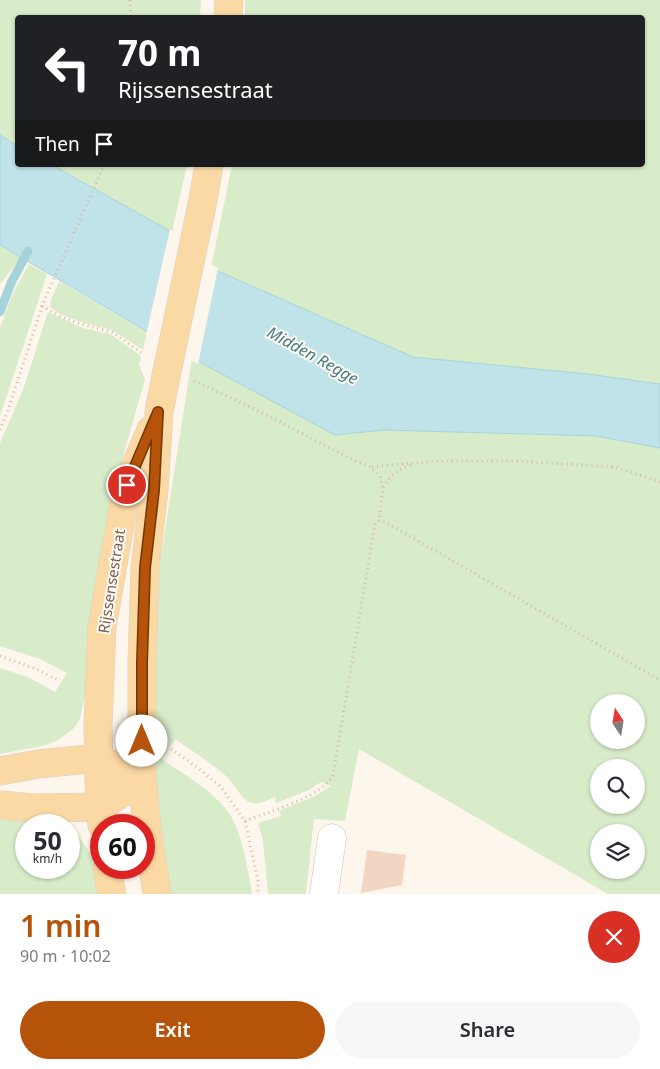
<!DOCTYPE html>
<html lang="en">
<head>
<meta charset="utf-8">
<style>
	body { margin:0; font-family:"Noto Sans",sans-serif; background:#f7f7f7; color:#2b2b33; height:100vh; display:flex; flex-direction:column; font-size:19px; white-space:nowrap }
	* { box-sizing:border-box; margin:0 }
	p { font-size:16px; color:#7c7c81 }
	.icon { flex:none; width:28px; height:28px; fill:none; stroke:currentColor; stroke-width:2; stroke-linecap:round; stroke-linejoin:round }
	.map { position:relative; height:894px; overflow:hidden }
	.details { display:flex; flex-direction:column; background:#fff; flex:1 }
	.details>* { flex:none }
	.top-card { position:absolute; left:15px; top:15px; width:630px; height:152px; border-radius:5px; box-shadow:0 1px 4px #0004; background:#202124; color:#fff; overflow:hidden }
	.needle { width:32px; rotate:348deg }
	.fabs { position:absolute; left:590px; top:694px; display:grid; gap:10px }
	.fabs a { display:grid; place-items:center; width:55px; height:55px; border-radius:50%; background:#fff; box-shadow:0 1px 4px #0004; font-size:25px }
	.speed { position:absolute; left:15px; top:814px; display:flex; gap:10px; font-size:25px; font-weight:700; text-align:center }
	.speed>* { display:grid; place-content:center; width:65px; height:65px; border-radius:50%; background:#fff; box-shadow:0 1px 4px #0004; line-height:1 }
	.speed small { font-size:12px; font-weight:400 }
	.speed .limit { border:8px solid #d22; background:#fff; color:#111 }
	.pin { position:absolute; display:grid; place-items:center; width:42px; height:42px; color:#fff; margin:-21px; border:2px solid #fff; border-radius:50%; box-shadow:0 1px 5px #0007 }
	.me { position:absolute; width:55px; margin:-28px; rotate:0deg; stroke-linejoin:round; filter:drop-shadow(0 0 4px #0008) }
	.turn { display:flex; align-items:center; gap:18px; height:105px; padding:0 20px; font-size:22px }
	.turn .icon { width:65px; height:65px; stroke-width:2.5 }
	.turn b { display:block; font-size:35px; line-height:42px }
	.then { display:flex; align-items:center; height:48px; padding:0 20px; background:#0003; gap:10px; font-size:19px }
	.round { display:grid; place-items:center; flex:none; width:52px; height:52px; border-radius:26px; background:#f7f7f7 }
	.summary { display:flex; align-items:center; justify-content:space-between; height:85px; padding:0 20px }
	h1 { font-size:30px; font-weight:600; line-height:38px; color:#b45309 }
	.primary-button { display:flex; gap:10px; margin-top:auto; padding:10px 20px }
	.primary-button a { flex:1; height:58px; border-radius:30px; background:#b45309; color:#fff; font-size:20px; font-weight:600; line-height:58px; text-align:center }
	.primary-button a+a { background:#f7f7f7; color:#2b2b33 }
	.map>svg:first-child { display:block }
	.green { fill:#d8ecc9; fill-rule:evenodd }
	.water { fill:#bfe3e8; stroke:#a5d3da }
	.pier { fill:#fdf6ec }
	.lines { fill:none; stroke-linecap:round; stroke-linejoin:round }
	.stream { stroke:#a5d3da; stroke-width:9 }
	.building { fill:#f3d5c3 }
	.minor-casing { stroke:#d1beb0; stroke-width:29 }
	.major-casing { stroke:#dad1cd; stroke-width:29 }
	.path { stroke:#d9b8a5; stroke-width:3; stroke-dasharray:1 4; stroke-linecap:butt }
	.minor { stroke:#fff; stroke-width:28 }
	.major { stroke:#fbd9a5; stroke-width:28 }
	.major-bridge-casing { stroke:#dad1cd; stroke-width:29; stroke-linecap:butt }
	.major-bridge { stroke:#fbd9a5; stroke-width:28 }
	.route-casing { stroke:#753606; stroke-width:12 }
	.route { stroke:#b45309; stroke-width:9 }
	.labels { text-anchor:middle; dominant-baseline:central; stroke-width:4; stroke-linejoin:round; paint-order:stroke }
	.street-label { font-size:15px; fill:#7a5c4d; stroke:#fffaf3 }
	.water-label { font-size:16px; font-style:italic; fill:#437c86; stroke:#fffaf3 }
</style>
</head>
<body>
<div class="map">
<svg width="660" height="894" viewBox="0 0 660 894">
	<rect width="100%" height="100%" fill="#fdf6ec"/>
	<g class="green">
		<polygon points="0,0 201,0 200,17 18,18 17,146 0,135"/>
		<polygon points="245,0 660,0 660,384 588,374 413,357 211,268 232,165 642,165 642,18 245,18"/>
		<polygon points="52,165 187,165 172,232 67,173"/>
		<polygon points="0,245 21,258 0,284"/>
		<polygon points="29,264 47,274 0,416 0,328 13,293"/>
		<polygon points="59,281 147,332 143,350 112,330 84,323 60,314 50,307 51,300"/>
		<polygon points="48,312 83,328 110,334 141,356 139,365 145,379 114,489 89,676 80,719 73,729 58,740 43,746 0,754 0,668 28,677 55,692 67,673 40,659 0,646 0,443 23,390"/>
		<path d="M192,358l143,77 49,-5 212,6 64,12v446h-52l-249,-145 -14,72 -31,-2 -8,75h-38l-5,-54 -5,-17 23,-7 -2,-5 36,-15 16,-10 -10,-4 -12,8 -33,13 -1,-6c-8,3 -17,9 -26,5 -6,-2 -17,-20 -23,-26 -16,-14 -34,-25 -51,-37l-13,20c22,16 57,35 70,59 12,23 15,50 20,74v2h-82l-16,-129 2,-177zM599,702h37v38h-37zM599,768h37v37h-37zM599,832h37v38h-37z"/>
		<path d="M0,815l53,5 9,5h-36v43h43v-39c25,17 25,38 30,65h-99z"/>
	</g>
	<polygon class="water" points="0,135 17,146 18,165 52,165 172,232 211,268 413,357 588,374 660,384 660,448 596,436 384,430 335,435 192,358 0,245"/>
	<polygon class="pier" points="170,229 212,265 218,268 198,364 146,335"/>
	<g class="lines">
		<polyline class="stream" points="0,312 11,283 28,251"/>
	</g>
	<polygon class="building" points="367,850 406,855 402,885 361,893"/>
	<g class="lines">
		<g class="minor-casing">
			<polyline id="minor" points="324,894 332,838"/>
		</g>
		<g class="major-casing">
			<g id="major">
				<polyline points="228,18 229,0"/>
				<polyline points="202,205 209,165"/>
				<polyline points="0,771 38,764 98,758 142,780"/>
				<polyline points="0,805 34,808 100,807 142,780"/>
				<polyline points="102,825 99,781 98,724 102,627 127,485 151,430"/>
				<polyline points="107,868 112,894"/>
				<polyline points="157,894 149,842 142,780 142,663 145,568 154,490 159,412 166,376"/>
			</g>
		</g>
		<g class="path">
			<polyline points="130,0 131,18"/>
			<polyline points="42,306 61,317 84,325 112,332 142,353"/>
			<polyline points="194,381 253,408 353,460 371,467 380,477 383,488 379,521"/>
			<polyline points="0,430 8,410 42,306 104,165"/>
			<polyline points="372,467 435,461 516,461 615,467 660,482"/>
			<path d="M383,487c7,-11 15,-18 28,-22"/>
			<polyline points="0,656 34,668 60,681"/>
			<polyline points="171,749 198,768 221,787 245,821 258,881 258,894"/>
			<path d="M245,821c26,-10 73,-23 88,-45l42,-252 4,-3 6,1 275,158"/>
		</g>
		<use href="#minor" class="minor"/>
		<use href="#major" class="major"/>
		<g class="major-bridge-casing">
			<polyline id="major-bridge" points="166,376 202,205"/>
		</g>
		<use href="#major-bridge" class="major-bridge"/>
	</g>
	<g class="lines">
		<g class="route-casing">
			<polyline id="route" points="127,485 158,412 154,490 145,568 142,663 142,741"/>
		</g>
		<use href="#route" class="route"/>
	</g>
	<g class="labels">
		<g class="street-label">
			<text transform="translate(111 581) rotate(-81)">Rijssensestraat</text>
		</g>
		<g class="water-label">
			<text transform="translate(313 355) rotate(29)">Midden Regge</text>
		</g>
	</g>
</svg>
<div class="fabs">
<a><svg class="needle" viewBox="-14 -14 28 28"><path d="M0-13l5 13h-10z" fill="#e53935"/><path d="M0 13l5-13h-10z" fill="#7c7c81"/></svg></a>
<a><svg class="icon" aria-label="search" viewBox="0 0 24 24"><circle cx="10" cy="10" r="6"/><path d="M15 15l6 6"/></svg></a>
<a><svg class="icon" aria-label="layers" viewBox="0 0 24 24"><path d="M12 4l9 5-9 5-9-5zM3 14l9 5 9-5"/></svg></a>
</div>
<div class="speed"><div>50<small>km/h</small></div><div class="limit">60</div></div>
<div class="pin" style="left:127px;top:485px;background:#d93025"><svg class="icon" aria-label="arrive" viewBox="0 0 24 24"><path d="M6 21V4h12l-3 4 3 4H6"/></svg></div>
<svg class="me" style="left:142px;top:741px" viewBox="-20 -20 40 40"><circle r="19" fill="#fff"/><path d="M0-13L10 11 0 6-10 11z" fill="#b45309"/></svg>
<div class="top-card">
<div class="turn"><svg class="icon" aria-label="left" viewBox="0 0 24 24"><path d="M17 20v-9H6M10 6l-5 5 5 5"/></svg><div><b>70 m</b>Rijssensestraat</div></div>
<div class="then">Then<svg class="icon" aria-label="arrive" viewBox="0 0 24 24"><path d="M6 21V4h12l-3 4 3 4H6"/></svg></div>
</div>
</div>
<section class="details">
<div class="summary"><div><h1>1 min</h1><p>90 m · 10:02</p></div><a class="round" style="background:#d93025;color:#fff"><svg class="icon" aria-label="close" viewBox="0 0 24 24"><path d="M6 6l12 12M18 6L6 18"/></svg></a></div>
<div class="primary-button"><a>Exit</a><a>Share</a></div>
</section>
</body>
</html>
